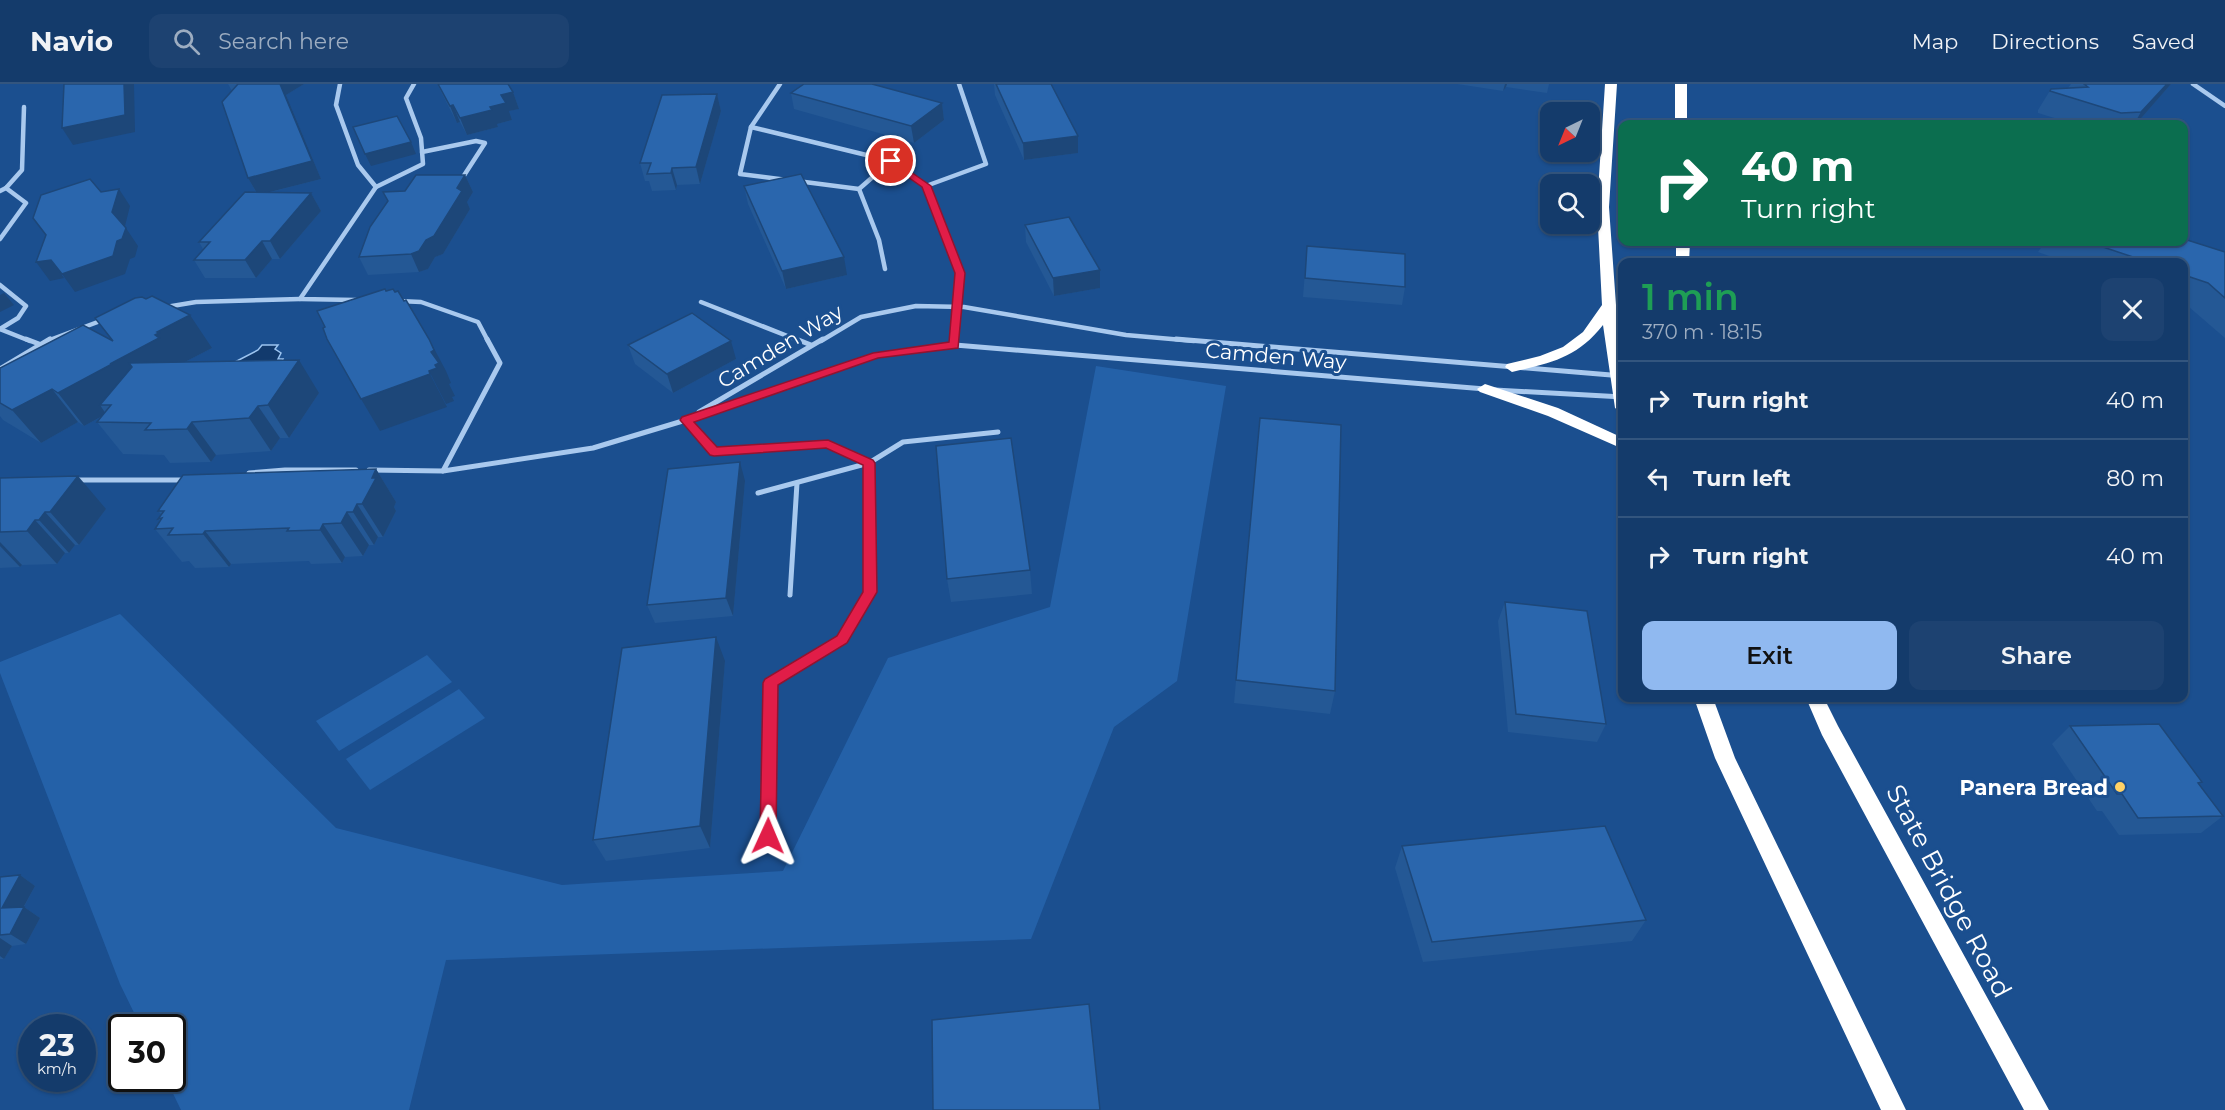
<!DOCTYPE html>
<html lang="en">
<head>
<meta charset="utf-8">
<style>
	body { margin:0; font-family:Montserrat,sans-serif; background:#1d4271; color:#f1f3f6; height:100vh; display:flex; flex-direction:column; font-size:22px; white-space:nowrap }
	* { box-sizing:border-box; margin:0 }
	p { font-size:20px; color:#9dadc1 }
	.icon { flex:none; width:33px; height:33px; fill:none; stroke:currentColor; stroke-width:2; stroke-linecap:round; stroke-linejoin:round }
	.map { position:relative; flex:1; overflow:hidden }
	.drawer { position:absolute; left:1618px; top:174px; width:570px; height:444px; display:flex; flex-direction:column; background:#143b6b; border-radius:12px; box-shadow:0 2px 4px #0004,0 0 0 2px #33557e }
	.drawer>* { flex:none }
	.guide { position:absolute; left:1618px; top:36px; width:570px; height:126px; border-radius:12px; box-shadow:0 2px 4px #0004,0 0 0 2px #33557e; background:#0b6e4f; color:#fff; overflow:hidden }
	.needle { width:39px; rotate:223deg }
	.buttons { position:absolute; left:1540px; top:18px; display:grid; gap:12px }
	.buttons a { display:grid; place-items:center; width:60px; height:60px; border-radius:12px; background:#143b6b; box-shadow:0 2px 4px #0004,0 0 0 2px #33557e; font-size:30px }
	.speed { position:absolute; left:18px; top:930px; display:flex; gap:12px; font-size:30px; font-weight:700; text-align:center }
	.speed>* { display:grid; place-content:center; width:78px; height:78px; border-radius:50%; background:#143b6b; box-shadow:0 2px 4px #0004,0 0 0 2px #33557e; line-height:1 }
	.speed small { font-size:15px; font-weight:400 }
	.speed .limit { border:3px solid #111; border-radius:9px; background:#fff; color:#111 }
	.pin { position:absolute; display:grid; place-items:center; width:51px; height:51px; color:#fff; margin:-26px; border:3px solid #fff; border-radius:50%; box-shadow:0 2px 6px #0007 }
	.me { position:absolute; width:66px; margin:-33px; rotate:1deg; stroke-linejoin:round; filter:drop-shadow(0 0 4px #0008) }
	.turn { display:flex; align-items:center; gap:21px; height:126px; padding:0 24px; font-size:27px }
	.turn .icon { width:78px; height:78px; stroke-width:2.5 }
	.turn b { display:block; font-size:42px; line-height:51px }
	.round { display:grid; place-items:center; flex:none; width:63px; height:63px; border-radius:12px; background:#1d4271 }
	.summary { display:flex; align-items:center; justify-content:space-between; height:102px; padding:0 24px }
	h1 { font-size:36px; font-weight:600; line-height:45px; color:#1e9e55 }
	.action { display:flex; gap:12px; margin-top:auto; padding:12px 24px }
	.action a { flex:1; height:69px; border-radius:12px; background:#90b9f0; color:#111; font-size:24px; font-weight:600; line-height:69px; text-align:center }
	.action a+a { background:#1d4271; color:#f1f3f6 }
	ul { padding:0; list-style:none }
	li { display:flex; align-items:center; gap:18px; height:78px; padding:0 24px; border-top:2px solid #33557e }
	li div { flex:1 }
	li b { display:block; font-size:22px }
	li em { font-style:normal }
	header { display:flex; align-items:center; gap:36px; box-sizing:border-box; height:84px; padding:0 30px; background:#143b6b; border-bottom:2px solid #33557e }
	header strong { font-size:28px }
	nav { display:flex; gap:33px; margin-inline-start:auto; font-size:21px }
	.search { width:420px; height:54px; background:#1d4271; display:flex; align-items:center; gap:15px; box-sizing:border-box; padding:0 21px; border-radius:12px; color:#9dadc1; font-size:22px }
	.map>svg:first-child { display:block }
	.green { fill:#2461a8 }
	.water { fill:#123a6d; stroke:#9cc4f0; stroke-width:1.5 }
	.lines { fill:none; stroke-linecap:round; stroke-linejoin:round }
	.street-far2 { stroke:#a9c9ee; stroke-width:4.5 }
	.street-far1 { stroke:#a9c9ee; stroke-width:5 }
	.street { stroke:#a9c9ee; stroke-width:8 }
	.highway { fill:#fff; fill-rule:evenodd }
	.wall { fill:#245895 }
	.shaded-wall { fill:#1d4779 }
	.building { fill:#2a66ad; stroke:#1d4779; stroke-width:1.5 }
	.route { fill:#e11d48; stroke:#92132f; stroke-width:1.5 }
	.poi-dot { fill:#ffd166; stroke:#1b4f8f; stroke-width:2 }
	.labels { text-anchor:middle; dominant-baseline:central; stroke-width:6; stroke-linejoin:round; paint-order:stroke }
	.street-label { font-size:21px; fill:#fff; stroke:#1b4f8f }
	.poi-label { font-size:21px; font-weight:bold; fill:#fff; stroke:#1b4f8f; text-anchor:end }
	.near-street-label { font-size:26px; fill:#fff; stroke:#1b4f8f }
</style>
</head>
<body>
<header>
<strong>Navio</strong>
<div class="search"><svg class="icon" aria-label="search" viewBox="0 0 24 24"><circle cx="10" cy="10" r="6"/><path d="M15 15l6 6"/></svg>Search here</div>
<nav><a>Map</a><a>Directions</a><a>Saved</a></nav>
</header>
<div class="map">
<svg width="2225" height="1026" viewBox="0 0 2225 1026">
	<rect width="100%" height="100%" fill="#1b4f8f"/>
	<g class="green">
		<polygon points="1096,282 1226,302 1177,597 1114,643 1031,855 446,876 409,1026 181,1026 166,995 172,994 172,944 141,943 120,900 0,589 0,578 120,530 336,744 562,801 783,787 888,574 1050,523"/>
		<polygon points="427,571 452,598 339,667 316,637"/>
		<polygon points="459,605 485,634 370,706 346,675"/>
	</g>
	<polygon class="water" points="262,261 278,261 275,265 281,269 278,275 283,275 282,277 233,279 258,266"/>
	<g class="lines">
		<g class="street-far2">
			<polyline points="340,0 336,21 358,81 376,103"/>
			<polyline points="780,0 751,43 891,77 926,102"/>
			<polyline points="2193,0 2225,22"/>
			<polyline points="751,43 740,90 787,96"/>
			<polyline points="422,68 476,57 485,59 463,93"/>
			<polyline points="797,97 859,105 891,77"/>
			<polyline points="859,105 879,156 885,185"/>
			<polyline points="0,107 6,104 22,86 24,23"/>
			<polyline points="0,155 26,119 6,104"/>
			<polyline points="0,201 26,222 18,234 0,245"/>
			<polyline points="356,216 300,215 376,103 423,80 421,54 406,14 414,0"/>
			<polyline points="399,217 421,218 478,238 488,257"/>
			<polyline points="701,218 800,257"/>
			<polyline points="166,223 196,218 300,215"/>
			<polyline points="0,245 30,257"/>
			<polyline points="47,257 103,236"/>
			<polyline points="821,257 861,233 916,222 964,223 1126,251 1194,257"/>
			<polyline points="955,257 960,189 926,102 986,80 959,0"/>
		</g>
		<g class="street-far1">
			<polyline points="26,255 39,260"/>
			<polyline points="487,255 500,279 443,387 593,364 686,336 877,271 955,261 1485,305"/>
			<polyline points="796,255 811,261"/>
			<polyline points="1176,255 1623,292"/>
			<polyline points="955,261 955,255"/>
			<polyline points="0,285 50,255"/>
			<polyline points="1495,306 1623,313"/>
			<polyline points="699,328 823,255"/>
			<polyline points="686,336 714,368 827,360 869,379 870,508 842,555 784,591"/>
			<polyline points="369,386 443,387"/>
			<polyline points="249,389 285,386 356,386"/>
			<polyline points="76,396 185,396"/>
			<polyline points="758,409 869,379 903,358 998,348"/>
			<polyline points="790,511 797,399"/>
		</g>
		<polyline class="street" points="768,752 770,599 786,589"/>
		<g class="highway">
			<path d="M1605,0h12l-8,123 9,126 5,29v51l-8,-5 -12,-83c-26,33 -52,38 -91,47l-7,-5 2,-3 33,-8 23,-9 20,-15 19,-27 -5,-98z"/>
			<rect x="1675" y="0" width="12" height="40"/>
			<polygon points="1676,158 1690,158 1689,178 1676,178"/>
			<polygon points="1485,300 1558,324 1623,354 1623,365 1548,332 1480,308 1477,305"/>
			<polygon points="1694,614 1713,614 1735,674 1906,1026 1881,1026 1715,674"/>
			<polygon points="1806,614 1824,614 1838,642 2049,1026 2024,1026 1822,651"/>
		</g>
	</g>
	<g class="wall">
		<polygon points="228,0 304,0 286,11 321,95 267,109 311,109 321,127 280,175 272,175 256,194 205,194 194,176 203,165 199,158 256,108 248,94 232,7"/>
		<polygon points="437,0 508,0 513,8 519,25 509,27 512,36 497,40 498,43 467,51 460,38 457,39"/>
		<polygon points="994,0 1051,0 1078,69 1024,76 995,11"/>
		<polygon points="1457,0 1549,0 1547,9 1506,3 1503,7"/>
		<polygon points="2071,0 2171,0 2136,40 2074,40 2038,29 2038,26 2051,5 2068,4"/>
		<polygon points="791,9 942,19 944,36 914,59 794,25"/>
		<polygon points="717,10 721,27 700,100 677,101 676,106 652,107 649,97 645,97 640,79"/>
		<polygon points="465,91 473,108 467,118 470,125 443,170 435,173 428,185 419,188 368,191 359,173 405,107"/>
		<polygon points="744,102 847,191 786,205 748,120"/>
		<polygon points="1025,141 1100,186 1100,204 1054,212 1026,158"/>
		<polygon points="2045,158 2184,158 2225,168 2225,254 2189,223 2184,221 2184,178 2066,178 2038,168"/>
		<polygon points="1307,162 1405,203 1402,221 1303,213"/>
		<polygon points="112,257 212,264 185,278 319,309 289,354 280,354 271,367 216,371 211,378 170,379 164,371 123,370 97,338 101,333 84,342 78,338 41,359 3,336 0,332 0,284"/>
		<polygon points="628,261 736,275 673,309 635,280"/>
		<polygon points="1260,334 1335,607 1330,630 1234,619"/>
		<polygon points="376,385 396,418 394,423 396,427 383,453 378,453 374,461 369,461 363,472 345,473 342,479 311,480 309,477 231,480 229,483 195,484 189,477 182,478 155,445 160,437 158,435 161,430 158,427"/>
		<polygon points="0,394 106,425 79,461 75,461 69,469 65,469 57,480 22,481 20,483 0,484"/>
		<polygon points="745,397 733,532 655,539 647,521"/>
		<polygon points="1030,486 1032,510 951,518 947,495"/>
		<polygon points="1505,518 1606,640 1597,658 1508,648 1498,537"/>
		<polygon points="725,577 710,764 606,777 593,756"/>
		<polygon points="2070,642 2202,698 2199,700 2223,732 2201,749 2119,751 2102,727 2097,727 2052,660"/>
		<polygon points="1402,762 1646,836 1632,857 1423,878 1395,784"/>
		<polygon points="20,791 35,802 24,823 40,834 26,860 12,862 4,875 0,875 0,793"/>
	</g>
	<g class="shaded-wall">
		<polygon points="124,0 134,0 135,48 73,61 62,44"/>
		<polygon points="280,0 304,0 286,11 321,95 258,111 248,94"/>
		<polygon points="1505,0 1507,0 1506,3 1503,7"/>
		<polygon points="2167,0 2171,0 2136,40 2134,40 2141,28"/>
		<polygon points="513,8 519,25 509,27 512,36 497,40 498,43 467,51 460,34 490,23 501,11"/>
		<polygon points="717,10 721,27 700,100 696,83"/>
		<polygon points="942,19 944,36 914,59 911,42"/>
		<polygon points="453,21 460,38 457,39 450,22"/>
		<polygon points="1078,52 1078,69 1024,76 1023,59"/>
		<polygon points="411,58 416,70 371,82 365,70"/>
		<polygon points="672,84 677,101 676,106 671,89"/>
		<polygon points="465,91 473,108 467,118 470,125 443,170 435,173 428,185 419,188 411,170"/>
		<polygon points="119,105 130,122 124,146 112,128"/>
		<polygon points="311,109 321,127 280,175 270,157"/>
		<polygon points="126,144 138,162 135,173 130,175 125,190 75,208 62,190 117,157"/>
		<polygon points="262,157 272,175 256,194 245,176"/>
		<polygon points="844,173 847,191 786,205 782,187"/>
		<polygon points="51,176 64,194 50,197 36,178"/>
		<polygon points="1100,186 1100,204 1054,212 1053,194"/>
		<polygon points="4,209 14,221 0,228 0,211"/>
		<polygon points="190,231 212,264 181,280 100,321 106,330 84,342 58,309 110,280 155,251 157,248"/>
		<polygon points="429,255 446,287 451,299 449,300 455,312 452,313 454,317 446,320 429,287 435,281"/>
		<polygon points="731,257 736,275 673,309 667,290"/>
		<polygon points="299,276 319,309 289,354 268,321"/>
		<polygon points="430,290 447,323 380,347 361,315"/>
		<polygon points="52,305 78,338 41,359 12,326"/>
		<polygon points="258,322 280,354 271,367 249,334"/>
		<polygon points="192,338 216,371 211,378 187,345"/>
		<polygon points="740,378 745,397 733,532 726,514"/>
		<polygon points="376,385 396,418 394,423 396,427 383,453 362,420 372,394"/>
		<polygon points="78,392 106,425 79,461 50,428"/>
		<polygon points="357,420 378,453 374,461 353,428"/>
		<polygon points="45,428 75,461 69,469 39,436"/>
		<polygon points="347,428 369,461 363,472 341,439"/>
		<polygon points="35,436 65,469 57,480 27,447"/>
		<polygon points="323,440 345,473 342,479 320,446"/>
		<polygon points="205,447 231,480 229,483 203,450"/>
		<polygon points="0,458 22,481 20,483 0,462"/>
		<polygon points="716,553 725,577 710,764 700,742"/>
		<polygon points="20,791 35,802 17,835 2,824"/>
		<polygon points="24,823 40,834 26,860 10,850"/>
		<polygon points="0,854 12,862 4,875 0,872"/>
	</g>
	<g class="building">
		<polygon points="64,0 124,0 125,31 62,44"/>
		<polygon points="238,0 280,0 312,77 248,94 222,18"/>
		<polygon points="438,0 508,0 513,8 501,11 506,19 490,23 492,26 460,34 453,21 450,22"/>
		<polygon points="804,0 872,0 942,19 911,42 791,9"/>
		<polygon points="996,0 1051,0 1078,52 1023,59"/>
		<polygon points="2084,0 2167,0 2141,28 2121,29 2050,7 2051,5 2088,3"/>
		<polygon points="717,10 696,83 672,84 671,89 647,90 651,79 640,79 662,11"/>
		<polygon points="397,32 411,58 365,70 353,43"/>
		<polygon points="801,90 844,173 782,187 744,102"/>
		<polygon points="416,91 465,91 457,104 462,107 434,152 426,156 419,167 411,170 359,173 370,143 388,117 383,108 405,107"/>
		<polygon points="90,95 101,108 119,105 112,128 126,144 122,155 117,157 113,172 62,190 51,176 36,178 46,151 33,134 41,111"/>
		<polygon points="245,108 311,109 270,157 262,157 245,176 194,176 210,158 199,158"/>
		<polygon points="1069,133 1100,186 1053,194 1025,141"/>
		<polygon points="2184,155 2225,168 2225,214 2208,199 2184,191 2184,178 2148,178 2088,158 2184,158"/>
		<polygon points="1307,162 1405,170 1405,203 1305,194"/>
		<polygon points="385,205 386,207 393,205 395,208 398,207 404,217 406,216 429,255 434,266 431,268 439,279 435,281 437,284 429,287 430,290 361,315 327,255 323,244 325,243 317,227"/>
		<polygon points="152,212 190,231 157,248 159,249 155,251 159,254 110,280 112,280 58,309 52,305 12,326 0,319 0,284 83,241 113,257 95,234 135,214 142,213 146,215"/>
		<polygon points="692,229 731,257 667,290 628,261"/>
		<polygon points="299,276 268,321 258,322 249,334 192,338 187,345 145,346 151,339 97,338 111,321 100,321 132,283 129,279"/>
		<polygon points="1260,334 1341,341 1335,607 1236,596"/>
		<polygon points="1011,354 1030,486 947,495 936,362"/>
		<polygon points="740,378 726,514 647,521 668,385"/>
		<polygon points="376,385 372,394 376,394 362,420 357,420 353,428 347,428 341,439 323,440 320,446 287,447 289,444 205,447 203,450 168,451 173,444 155,445 162,434 158,435 164,427 158,427 183,391"/>
		<polygon points="78,392 50,428 45,428 39,436 35,436 27,447 0,448 0,394"/>
		<polygon points="1505,518 1587,527 1606,640 1516,630"/>
		<polygon points="716,553 700,742 593,756 622,564"/>
		<polygon points="2159,640 2202,698 2198,699 2223,732 2138,734 2122,710 2117,710 2070,642"/>
		<polygon points="1605,742 1646,836 1432,858 1402,762"/>
		<polygon points="20,791 2,824 24,823 10,850 0,851 0,793"/>
		<polygon points="1089,920 1100,1026 933,1026 932,936"/>
	</g>
	<polygon class="route" points="891,74 931,102 965,189 958,264 878,274 694,338 717,363 828,356 873,376 875,379 877,508 847,559 778,601 776,752 773,757 768,759 762,757 760,752 763,599 765,595 837,552 863,508 863,381 826,364 714,372 710,371 680,336 682,333 873,269 949,258 955,189 922,103 888,79 888,75"/>
	<circle class="poi-dot" cx="2120" cy="703" r="6"/>
	<g class="labels">
		<g class="street-label">
			<text transform="translate(780 262) rotate(-31)">Camden Way</text>
			<text transform="translate(1276 272) rotate(5)">Camden Way</text>
		</g>
		<g class="poi-label">
			<text x="2108" y="703">Panera Bread</text>
		</g>
		<g class="near-street-label">
			<text transform="translate(1949 807) rotate(62)">State Bridge Road</text>
		</g>
	</g>
</svg>
<div class="buttons">
<a><svg class="needle" viewBox="-14 -14 28 28"><path d="M0-13l5 13h-10z" fill="#e53935"/><path d="M0 13l5-13h-10z" fill="#9dadc1"/></svg></a>
<a><svg class="icon" aria-label="search" viewBox="0 0 24 24"><circle cx="10" cy="10" r="6"/><path d="M15 15l6 6"/></svg></a>
</div>
<div class="speed"><div>23<small>km/h</small></div><div class="limit">30</div></div>
<div class="pin" style="left:891px;top:77px;background:#d93025"><svg class="icon" aria-label="arrive" viewBox="0 0 24 24"><path d="M6 21V4h12l-3 4 3 4H6"/></svg></div>
<svg class="me" style="left:768px;top:752px" viewBox="-20 -20 40 40"><path d="M0-17L14 15 0 8-14 15z" fill="#e11d48" stroke="#fff" stroke-width="4"/></svg>
<div class="guide">
<div class="turn"><svg class="icon" aria-label="right" viewBox="0 0 24 24"><path d="M7 20v-9h11M14 6l5 5-5 5"/></svg><div><b>40 m</b>Turn right</div></div>
</div>
<section class="drawer">
<div class="summary"><div><h1>1 min</h1><p>370 m · 18:15</p></div><a class="round"><svg class="icon" aria-label="close" viewBox="0 0 24 24"><path d="M6 6l12 12M18 6L6 18"/></svg></a></div>
<ul>
<li><svg class="icon" aria-label="right" viewBox="0 0 24 24"><path d="M7 20v-9h11M14 6l5 5-5 5"/></svg><div><b>Turn right</b></div><em>40 m</em></li>
<li><svg class="icon" aria-label="left" viewBox="0 0 24 24"><path d="M17 20v-9H6M10 6l-5 5 5 5"/></svg><div><b>Turn left</b></div><em>80 m</em></li>
<li><svg class="icon" aria-label="right" viewBox="0 0 24 24"><path d="M7 20v-9h11M14 6l5 5-5 5"/></svg><div><b>Turn right</b></div><em>40 m</em></li>
</ul>
<div class="action"><a>Exit</a><a>Share</a></div>
</section>
</div>
</body>
</html>
